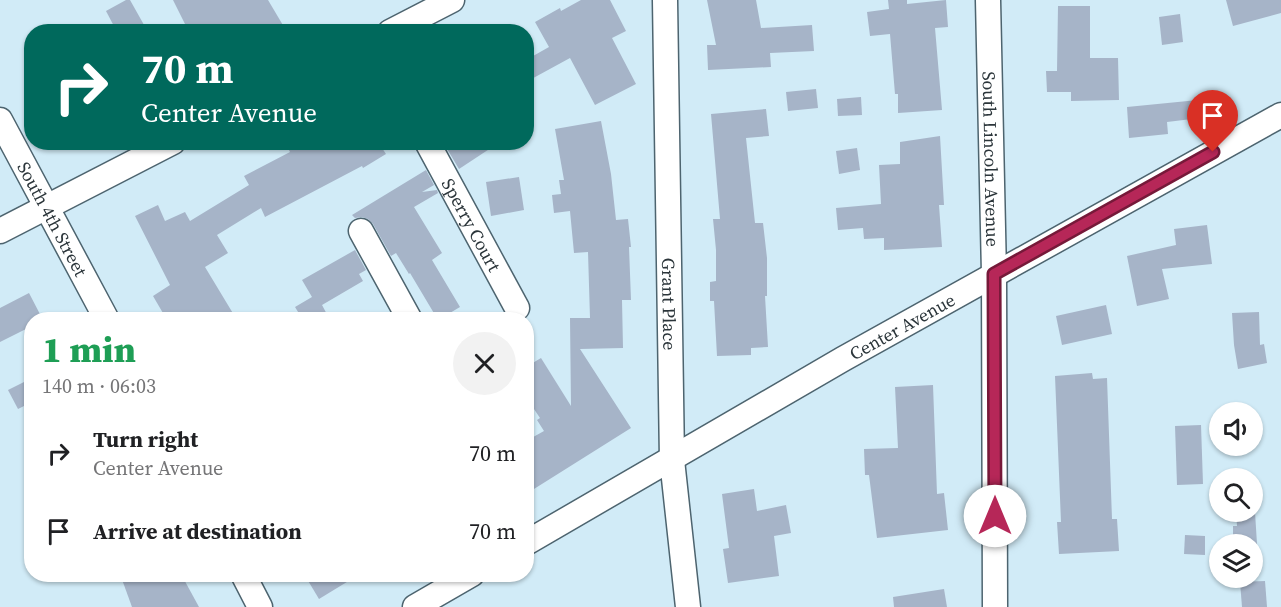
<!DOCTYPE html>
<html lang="en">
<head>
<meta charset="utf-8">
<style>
	body { margin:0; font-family:"Source Serif 4",serif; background:#f2f2f2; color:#202124; height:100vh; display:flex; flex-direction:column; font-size:22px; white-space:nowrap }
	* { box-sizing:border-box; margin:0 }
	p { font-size:20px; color:#757577 }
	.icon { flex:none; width:33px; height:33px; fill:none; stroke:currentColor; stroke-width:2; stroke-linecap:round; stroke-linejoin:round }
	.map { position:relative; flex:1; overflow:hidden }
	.panel { position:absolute; left:24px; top:312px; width:510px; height:270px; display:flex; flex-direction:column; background:#fff; border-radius:24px; box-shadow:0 2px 4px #0004 }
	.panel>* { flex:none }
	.hud { position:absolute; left:24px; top:24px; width:510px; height:126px; border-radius:24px; box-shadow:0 2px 4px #0004; background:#00695c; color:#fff; overflow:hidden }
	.buttons { position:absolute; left:1209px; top:402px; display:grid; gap:12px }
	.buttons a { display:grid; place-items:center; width:54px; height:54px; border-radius:50%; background:#fff; box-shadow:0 2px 4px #0004; font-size:30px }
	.pin { position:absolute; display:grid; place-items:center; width:51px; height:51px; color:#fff; margin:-62px -26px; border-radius:50% 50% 50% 0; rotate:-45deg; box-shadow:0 0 6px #0007 }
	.pin .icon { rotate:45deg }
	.me { position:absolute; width:66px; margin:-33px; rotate:0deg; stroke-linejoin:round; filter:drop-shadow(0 0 4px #0008) }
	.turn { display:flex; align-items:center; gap:21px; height:126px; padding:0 18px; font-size:27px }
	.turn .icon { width:78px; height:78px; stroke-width:2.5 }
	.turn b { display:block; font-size:42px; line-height:51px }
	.round { display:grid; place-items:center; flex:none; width:63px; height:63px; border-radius:32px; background:#f2f2f2 }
	.summary { display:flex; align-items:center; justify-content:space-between; height:102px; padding:0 18px }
	h1 { font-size:36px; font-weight:800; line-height:45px; color:#1e9e55 }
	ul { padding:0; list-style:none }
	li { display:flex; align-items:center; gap:18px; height:78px; padding:0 18px }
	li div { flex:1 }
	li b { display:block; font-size:22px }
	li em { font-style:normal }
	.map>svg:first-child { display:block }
	.building { fill:#a6b4c8 }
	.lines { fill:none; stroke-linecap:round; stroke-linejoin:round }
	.minor-casing { stroke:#4d646f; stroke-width:27 }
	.minor { stroke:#fff; stroke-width:24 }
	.route-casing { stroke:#761939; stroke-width:15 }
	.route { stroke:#b62758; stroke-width:10 }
	.labels { text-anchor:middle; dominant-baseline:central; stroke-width:6; stroke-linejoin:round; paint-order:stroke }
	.street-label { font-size:18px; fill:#2b353a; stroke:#d1ebf7 }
</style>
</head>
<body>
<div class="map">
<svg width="1281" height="607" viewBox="0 0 1281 607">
	<rect width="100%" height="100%" fill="#d1ebf7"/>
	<g class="building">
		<polygon points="126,0 130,0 148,32 117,32 106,11"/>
		<polygon points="173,0 268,0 287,32 189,32"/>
		<polygon points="581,0 610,0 626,31 612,38 636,84 595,105 570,58 526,82 526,60 549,47 535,22 560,8 561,11"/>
		<polygon points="707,0 756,0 761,28 812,25 814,51 770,53 771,67 708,70 707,45 716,45"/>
		<polygon points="888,0 907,0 907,4 946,0 948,27 935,28 942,110 898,113 898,94 895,94 890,34 870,36 867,12 889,9"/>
		<polygon points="1226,0 1281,0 1281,13 1233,26"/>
		<polygon points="1058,6 1090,6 1090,58 1118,58 1119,100 1071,101 1071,92 1047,92 1046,71 1057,71"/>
		<polygon points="1180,14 1183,42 1162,45 1159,17"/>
		<polygon points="816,89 818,108 788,111 786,92"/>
		<polygon points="861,97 862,115 838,116 837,99"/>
		<polygon points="1198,100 1200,118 1167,122 1168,134 1129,138 1127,107"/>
		<polygon points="766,109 769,136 746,138 755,223 763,223 767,258 767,296 765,296 768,347 751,348 751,355 717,356 714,301 710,301 710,282 716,281 716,250 713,219 720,219 711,114"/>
		<polygon points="601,121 611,174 616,220 628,219 631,247 629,247 631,300 622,300 623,348 580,349 631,428 526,494 526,441 544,431 537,420 540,418 526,397 526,367 541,358 571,406 570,318 590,318 588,252 574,253 570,211 554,213 552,195 561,194 559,180 564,180 555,129"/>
		<polygon points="940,136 944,205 939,205 942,247 884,250 884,238 864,239 863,228 838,230 836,208 881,204 879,165 900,164 900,142"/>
		<polygon points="285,142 378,142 386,154 363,168 362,166 265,217 261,208 217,235 228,253 205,267 237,320 167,320 153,296 170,285 135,216 158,205 165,221 185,212 190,221 249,185 244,176 290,152"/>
		<polygon points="443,142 500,142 459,169"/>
		<polygon points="857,148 860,170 839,174 836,151"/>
		<polygon points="426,170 434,185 422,192 437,190 438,193 414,207 442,253 432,260 460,307 438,320 410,273 409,274 396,253 391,256 373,224 368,219 362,217 355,218 352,215"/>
		<polygon points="519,177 524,210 491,216 486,182"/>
		<polygon points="1207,225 1212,264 1162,269 1169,299 1137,306 1127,256 1176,245 1174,229"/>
		<polygon points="355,250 366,270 359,274 363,281 322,305 330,320 303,320 295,307 312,297 302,280"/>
		<polygon points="29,293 43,320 32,320 32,326 0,342 0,308"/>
		<polygon points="1106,305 1112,334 1062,345 1056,316"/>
		<polygon points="1259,312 1260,345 1264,344 1267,363 1238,369 1234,345 1232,313"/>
		<polygon points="1092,373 1093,379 1107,378 1112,519 1117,519 1119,551 1059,554 1057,522 1061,522 1055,376"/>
		<polygon points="32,378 32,402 18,409 8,390"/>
		<polygon points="933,385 937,494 944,493 948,530 877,538 869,475 865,475 864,449 898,448 895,387"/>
		<polygon points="1201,425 1203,484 1177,485 1175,426"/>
		<polygon points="754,489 757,511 786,505 791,533 774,536 779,576 728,583 723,549 729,548 722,494"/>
		<polygon points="1236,512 1255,512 1257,544 1233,544 1233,526 1237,526"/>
		<polygon points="1185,535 1205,536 1205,555 1184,554"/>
		<polygon points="120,574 181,574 199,607 132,607"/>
		<polygon points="304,574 360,574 319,599"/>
		<polygon points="1265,581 1267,607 1242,607 1240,582"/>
		<polygon points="944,589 947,607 894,607 893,597"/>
	</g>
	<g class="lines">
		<g class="minor-casing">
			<g id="minor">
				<path id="s1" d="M665,0l7,460 16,147"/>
				<path id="s2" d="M988,0l6,274 1,333"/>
				<polyline points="390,32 452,0"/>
				<path id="s3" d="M0,120l107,200"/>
				<path id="s4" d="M427,142l90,166"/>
				<polyline points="0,231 173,142"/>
				<polyline points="361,231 410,320"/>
				<path id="s5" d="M526,543l317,-184 438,-244"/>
				<polyline points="243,574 260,607"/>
				<polyline points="415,607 472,574"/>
			</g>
		</g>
		<use href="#minor" class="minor"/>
	</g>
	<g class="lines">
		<g class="route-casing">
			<polyline id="route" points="995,516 994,274 1213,152"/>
		</g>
		<use href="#route" class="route"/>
	</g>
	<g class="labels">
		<g class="street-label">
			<text stroke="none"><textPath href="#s2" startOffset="159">South Lincoln Avenue</textPath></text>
			<text stroke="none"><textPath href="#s3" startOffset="112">South 4th Street</textPath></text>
			<text stroke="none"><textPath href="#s4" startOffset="94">Sperry Court</textPath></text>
			<text stroke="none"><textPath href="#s1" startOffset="304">Grant Place</textPath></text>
			<text stroke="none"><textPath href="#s5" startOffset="434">Center Avenue</textPath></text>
		</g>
	</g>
</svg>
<div class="buttons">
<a><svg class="icon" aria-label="sound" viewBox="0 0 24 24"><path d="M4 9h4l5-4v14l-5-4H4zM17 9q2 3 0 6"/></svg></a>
<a><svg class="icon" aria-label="search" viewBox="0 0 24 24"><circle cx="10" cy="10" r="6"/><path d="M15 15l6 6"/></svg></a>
<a><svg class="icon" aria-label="layers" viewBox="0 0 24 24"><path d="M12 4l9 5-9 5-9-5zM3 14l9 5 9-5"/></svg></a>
</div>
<div class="pin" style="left:1213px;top:152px;background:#d93025"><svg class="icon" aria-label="arrive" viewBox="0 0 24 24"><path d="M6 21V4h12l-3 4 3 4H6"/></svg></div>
<svg class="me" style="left:995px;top:516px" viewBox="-20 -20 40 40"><circle r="19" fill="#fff"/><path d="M0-13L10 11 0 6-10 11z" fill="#b62758"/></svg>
<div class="hud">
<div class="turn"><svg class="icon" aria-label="right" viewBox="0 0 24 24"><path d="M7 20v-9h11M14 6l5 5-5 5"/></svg><div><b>70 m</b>Center Avenue</div></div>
</div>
<section class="panel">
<div class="summary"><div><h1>1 min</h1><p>140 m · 06:03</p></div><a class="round"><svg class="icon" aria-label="close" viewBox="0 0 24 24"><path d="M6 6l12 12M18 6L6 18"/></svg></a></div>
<ul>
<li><svg class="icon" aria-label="right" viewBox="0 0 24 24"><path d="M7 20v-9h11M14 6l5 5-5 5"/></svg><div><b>Turn right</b><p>Center Avenue</p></div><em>70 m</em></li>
<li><svg class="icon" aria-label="arrive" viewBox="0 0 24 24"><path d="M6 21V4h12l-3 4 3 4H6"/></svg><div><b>Arrive at destination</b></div><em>70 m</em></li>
</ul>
</section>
</div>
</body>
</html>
